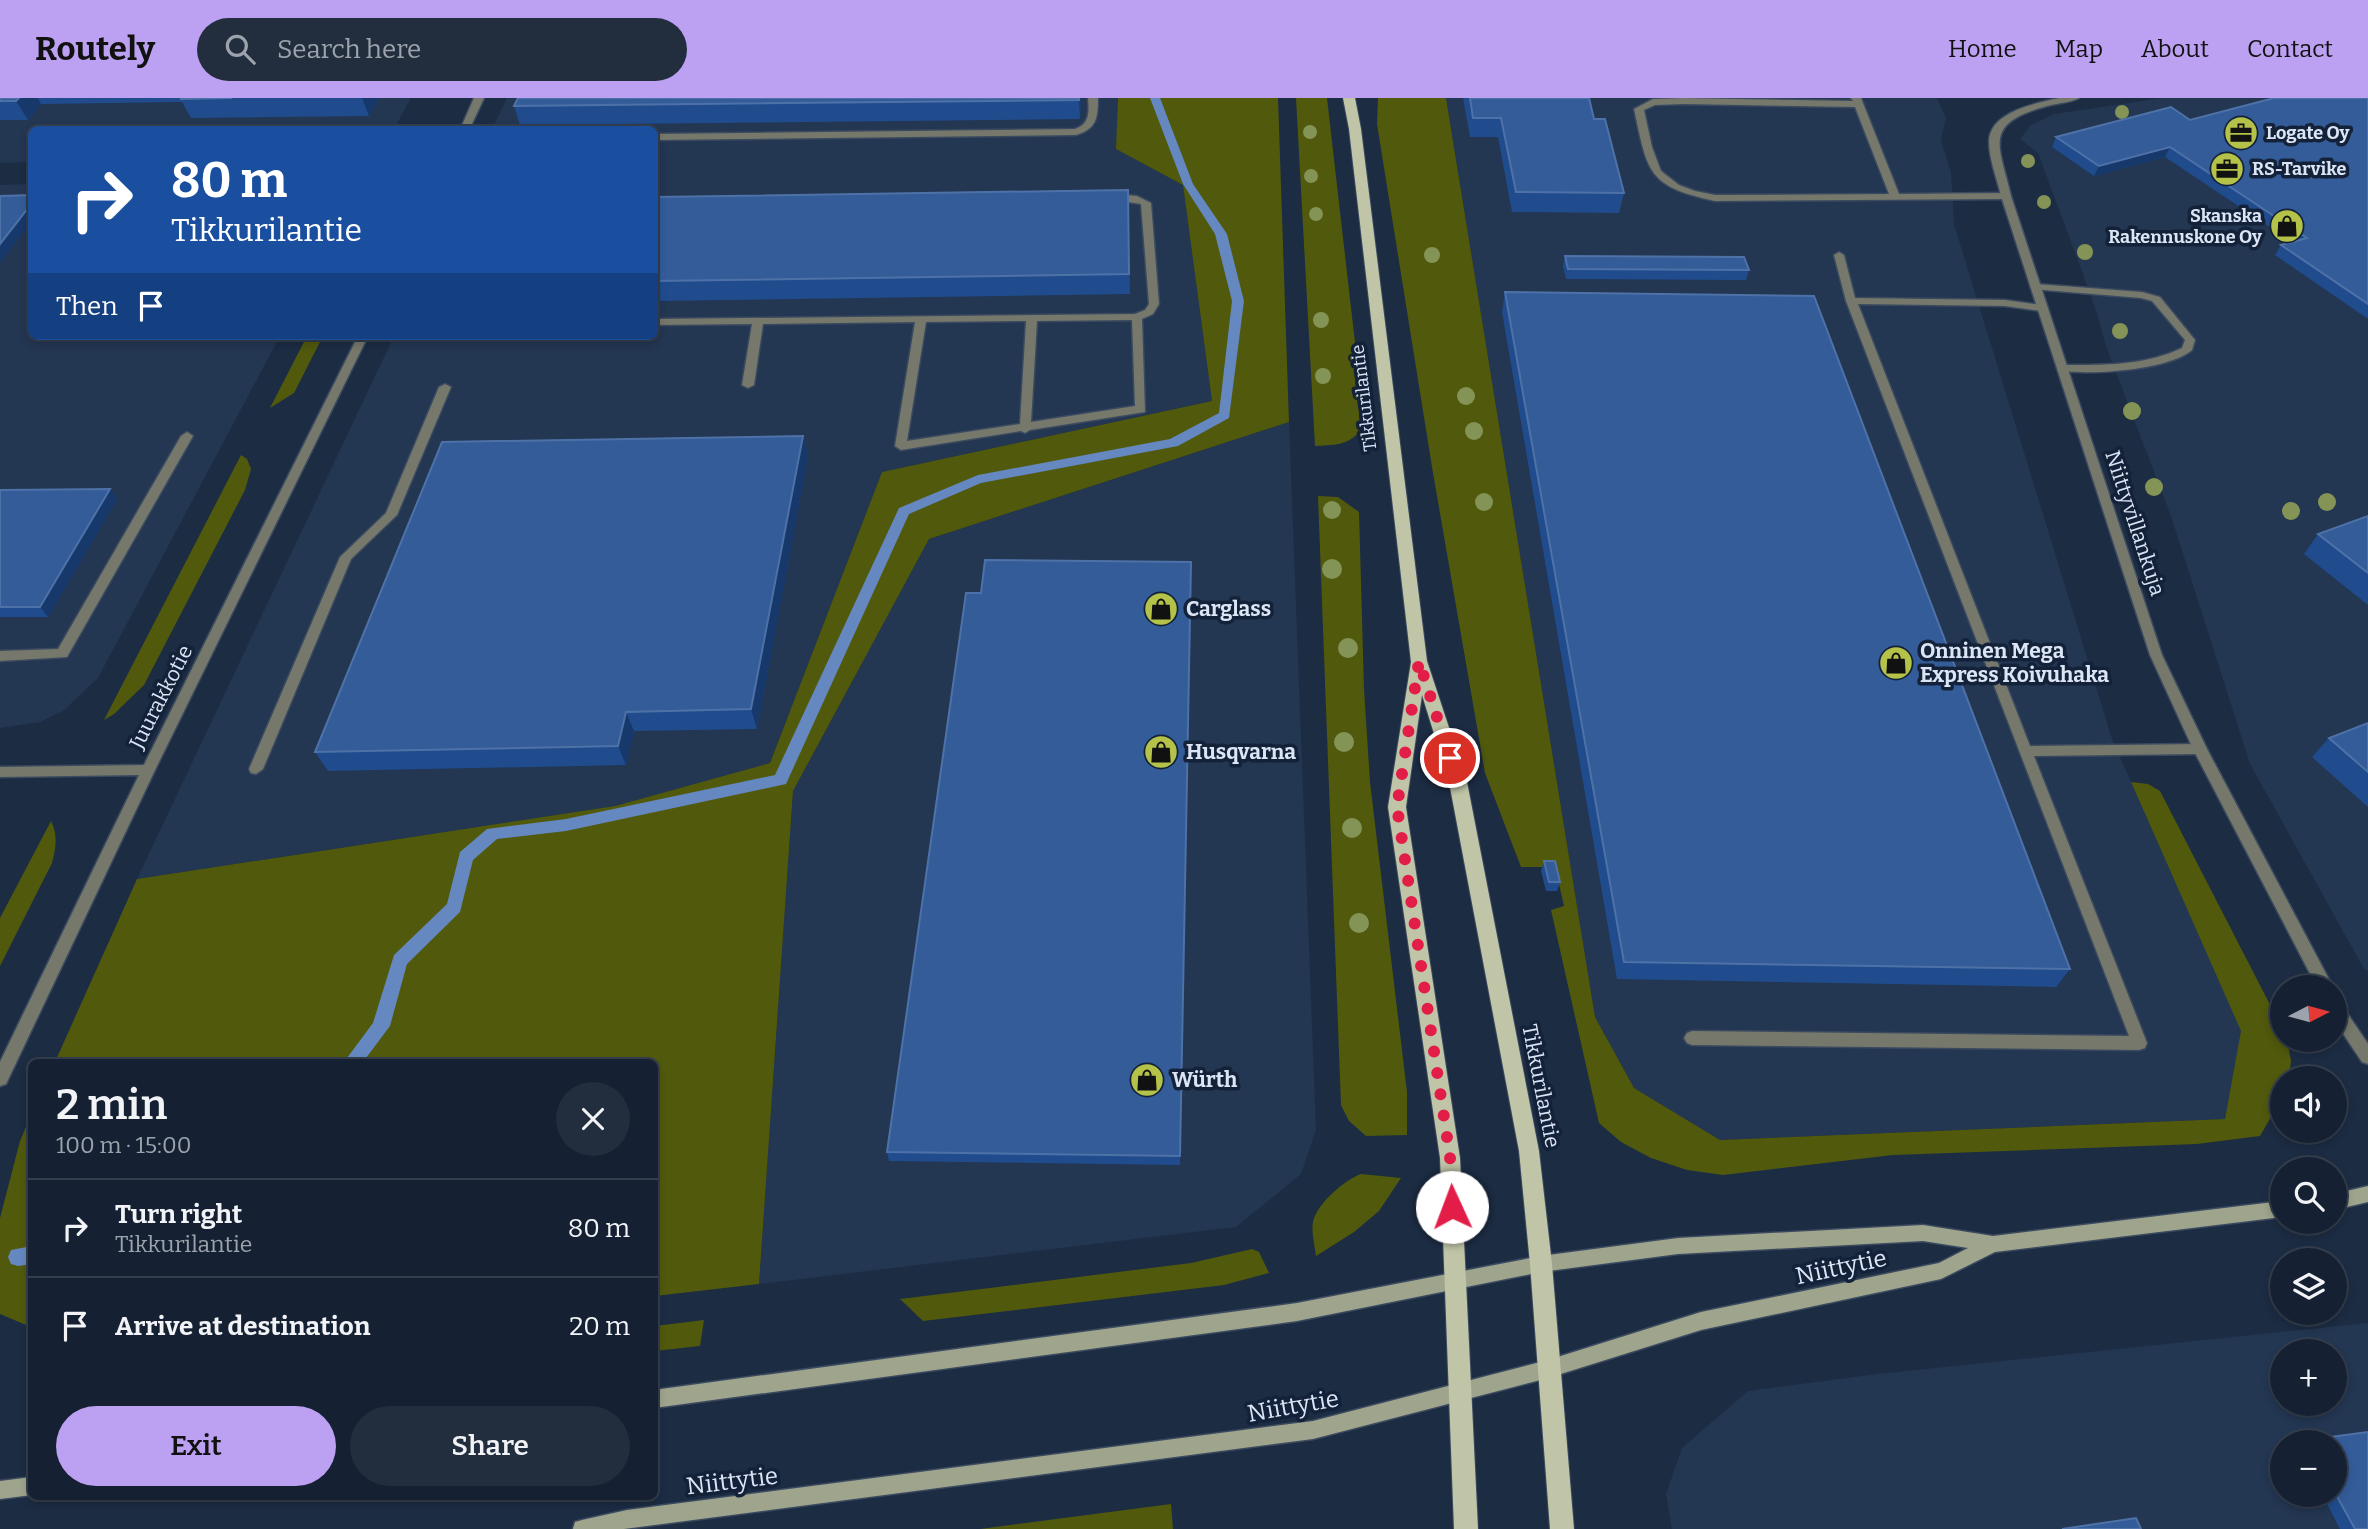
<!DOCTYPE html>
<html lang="en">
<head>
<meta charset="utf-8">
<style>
	body { margin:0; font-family:Bitter,serif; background:#222e3e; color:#f1f3f6; height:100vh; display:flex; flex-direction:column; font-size:26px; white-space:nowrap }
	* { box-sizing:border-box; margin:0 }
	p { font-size:23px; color:#9da3ac }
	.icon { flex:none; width:38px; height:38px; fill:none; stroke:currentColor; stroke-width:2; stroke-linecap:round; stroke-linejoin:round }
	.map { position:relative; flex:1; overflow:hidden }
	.sheet { position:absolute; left:28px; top:961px; width:630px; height:441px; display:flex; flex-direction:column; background:#152132; border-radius:10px; box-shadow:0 4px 10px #0003,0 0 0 2px #343e4d }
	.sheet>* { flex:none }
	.top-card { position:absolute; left:28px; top:28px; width:630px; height:214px; border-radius:10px; box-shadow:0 4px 10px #0003,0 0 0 2px #343e4d; background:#1a4fa0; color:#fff; overflow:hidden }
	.needle { width:46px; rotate:84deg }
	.fabs { position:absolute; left:2270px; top:877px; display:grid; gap:14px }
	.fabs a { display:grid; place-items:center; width:77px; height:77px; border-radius:50%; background:#152132; box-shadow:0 4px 10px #0003,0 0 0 2px #343e4d; font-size:35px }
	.pin { position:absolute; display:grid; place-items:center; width:60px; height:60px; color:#fff; margin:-30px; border:4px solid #fff; border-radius:50%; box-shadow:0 2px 7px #0007 }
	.me { position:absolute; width:77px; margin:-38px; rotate:358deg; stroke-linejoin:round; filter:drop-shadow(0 0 5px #0008) }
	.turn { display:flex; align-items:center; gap:24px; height:147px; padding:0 28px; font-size:32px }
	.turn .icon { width:91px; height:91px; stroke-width:2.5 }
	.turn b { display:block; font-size:49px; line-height:60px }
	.then { display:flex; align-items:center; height:66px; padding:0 28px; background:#0003; gap:14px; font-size:26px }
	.round { display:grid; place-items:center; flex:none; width:74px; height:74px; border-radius:37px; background:#222e3e }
	.summary { display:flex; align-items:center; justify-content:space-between; height:119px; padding:0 28px }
	h1 { font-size:42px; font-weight:600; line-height:52px }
	.primary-button { display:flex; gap:14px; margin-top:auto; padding:14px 28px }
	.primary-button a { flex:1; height:80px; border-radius:42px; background:#bca0f2; color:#111; font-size:28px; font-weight:600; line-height:80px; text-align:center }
	.primary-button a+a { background:#222e3e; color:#f1f3f6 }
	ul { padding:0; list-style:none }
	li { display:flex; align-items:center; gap:21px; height:98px; padding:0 28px; border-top:2px solid #343e4d }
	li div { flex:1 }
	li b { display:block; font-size:26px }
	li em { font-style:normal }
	header { display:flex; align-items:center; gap:42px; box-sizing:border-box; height:98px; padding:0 35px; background:#bca0f2; color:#111 }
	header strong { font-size:33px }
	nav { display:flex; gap:38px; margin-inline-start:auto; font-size:24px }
	.search { width:490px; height:63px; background:#222e3e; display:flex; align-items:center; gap:18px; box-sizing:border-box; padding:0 24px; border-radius:38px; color:#9da3ac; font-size:26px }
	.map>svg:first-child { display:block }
	.built { fill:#233652; fill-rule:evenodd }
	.green { fill:#51590d }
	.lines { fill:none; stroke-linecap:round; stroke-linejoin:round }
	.stream { fill:#6588c0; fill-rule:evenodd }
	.service-casing { stroke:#3b4a5f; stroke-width:3 }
	.minor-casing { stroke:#3b4a5f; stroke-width:3 }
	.secondary-casing { stroke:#3b4a5f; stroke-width:3 }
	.primary-casing { stroke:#3b4a5f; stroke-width:2 }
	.service { fill:#75786a; fill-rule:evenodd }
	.minor { fill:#75786a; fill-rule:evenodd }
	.secondary { fill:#9fa48c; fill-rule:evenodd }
	.primary { fill:#c0c5a7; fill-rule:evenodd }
	.tree { fill:#849456 }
	.wall { fill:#204c8e }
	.shaded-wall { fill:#16386b }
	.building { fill:#345c99; stroke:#4e72a7; stroke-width:2 }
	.route { stroke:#e11d48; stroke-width:12; stroke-dasharray:0 21.6 }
	.labels { text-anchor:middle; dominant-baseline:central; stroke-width:7; stroke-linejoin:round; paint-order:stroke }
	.far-poi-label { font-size:18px; font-weight:bold; fill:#dbe5f5; stroke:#132239; text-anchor:start }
	.far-street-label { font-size:18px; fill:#dbe5f5; stroke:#132239 }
	.street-label { font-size:21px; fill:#dbe5f5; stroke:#132239 }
	.poi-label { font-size:21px; font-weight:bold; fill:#dbe5f5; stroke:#132239; text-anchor:start }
	.near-street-label { font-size:24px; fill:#dbe5f5; stroke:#132239 }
</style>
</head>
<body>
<header>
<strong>Routely</strong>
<div class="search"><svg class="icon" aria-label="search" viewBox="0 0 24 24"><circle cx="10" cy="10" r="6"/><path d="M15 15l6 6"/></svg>Search here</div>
<nav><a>Home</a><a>Map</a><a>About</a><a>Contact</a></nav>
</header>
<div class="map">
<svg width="2368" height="1431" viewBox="0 0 2368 1431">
	<rect width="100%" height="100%" fill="#1c2c43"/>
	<g class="built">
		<polygon points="0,0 411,0 394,31 32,32 31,64 0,65"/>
		<polygon points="507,0 1118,0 1117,51 1183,87 1212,303 882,374 770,665 615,708 137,781 394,238 654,238 654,32 492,31"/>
		<polygon points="1446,0 1937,0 1946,20 1941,42 1951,74 1954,126 2112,641 2242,934 2225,1021 1720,1042 1634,990 1595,919"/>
		<polygon points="2162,0 2368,0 2368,873 2364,871 2250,666 2171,418 2107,251 2095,209 2038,55 2020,41 2031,27 2054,16"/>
		<polygon points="31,86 32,238 280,238 98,580 63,613 40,624 0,630 0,87"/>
		<polygon points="1289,324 1316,1032 1301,1076 1236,1129 759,1186 793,693 929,441"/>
		<path d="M2368,1225v206h-696l-6,-35 16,-46 66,-57 129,-17zM2282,1253h52v53h-52zM2282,1344h52v52h-52z"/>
	</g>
	<g class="green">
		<polygon points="1118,0 1278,0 1289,324 929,441 793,693 759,1186 655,1198 654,964 55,964 137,781 615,708 770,665 882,374 1212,303 1183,87 1116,51"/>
		<path d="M1296,0h31l30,262 3,70c-10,16 -28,15 -45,16z"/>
		<polygon points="1378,0 1446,0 1595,919 1634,990 1720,1042 2225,1021 2241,933 2131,684 2148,686 2160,693 2282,930 2282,942 2287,942 2291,963 2289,980 2282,980 2282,1000 2260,1038 2197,1046 1893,1057 1723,1077 1687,1072 1651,1060 1621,1044 1599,1025 1551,812 1564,808 1555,769 1521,769 1485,675 1432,369 1377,26"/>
		<polygon points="307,238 323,238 294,295 270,310"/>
		<polygon points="241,357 247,361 251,371 245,392 144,587 114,616 104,622"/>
		<polygon points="1318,398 1338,399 1359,414 1364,591 1370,684 1407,994 1407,1037 1366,1038 1349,1023 1341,1007"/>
		<path d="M51,723c7,14 5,27 1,42l-52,103v-48z"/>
		<polygon points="31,1017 31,1229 0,1216 0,1120 20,1043"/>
		<path d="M1361,1076l40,4 -22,33 -25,21 -38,24c-1,-10 -5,-24 -3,-34 4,-19 32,-42 48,-48z"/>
		<polygon points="1252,1151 1259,1154 1269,1175 1224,1187 923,1223 900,1201 1191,1165"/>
		<polygon points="704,1222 700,1248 655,1253 655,1228"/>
		<polygon points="1171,1406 1173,1431 980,1431"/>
	</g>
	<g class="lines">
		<g class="stream">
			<polygon points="1150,0 1160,0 1193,86 1227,136 1244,203 1229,320 1178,348 981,385 909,416 786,686 566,733 497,741 473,762 460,814 407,866 390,928 363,964 344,964 373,925 394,857 447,806 460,754 487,731 566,721 775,677 899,410 978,377 1170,341 1219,315 1232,203 1215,136 1183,86"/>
			<polygon points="32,1148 32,1166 18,1168 11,1166 8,1159 11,1152"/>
		</g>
		<g class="service-casing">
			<g id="service">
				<path d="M1088,0h10c0,19 -1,31 -22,37l-422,5v-6l421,-5c15,-5 14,-17 13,-31z"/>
				<path d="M1684,0l169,3 -2,-3h10l38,96 107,-1 5,3 -5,3 -291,2c-68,-15 -67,-28 -81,-92l19,-10zM1684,6l171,3 34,87 -174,1 -20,-4 -16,-6 -18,-14 -9,-24 -8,-37 11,-5z"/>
				<path d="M1111,96l26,2 14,7 8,101 -6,10 -11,5 3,93 -115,18 -5,3 -4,-2 -120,19 -6,-4 20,-124 -152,2 -9,61 -6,3 -6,-3 10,-61 -98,1v-6l481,-5 10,-4 4,-6 -8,-100 -33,-5 -2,-2zM1132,222l3,86 -104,16 6,-101zM1026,223l-6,103 -113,17 19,-119z"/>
				<polygon points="1839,154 1844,157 1855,200 2005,202 2042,207 2047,210 2042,213 2005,208 1858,206 2030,648 2200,646 2207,651 2200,656 2034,658 2147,945 2145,950 2139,952 1692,947 1687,945 1684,940 1687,935 1692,933 2129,938 1846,203 1834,157"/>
				<path d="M2036,186l106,8 18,5 35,43 -3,10c-23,20 -103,26 -134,20l-1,-2 5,-3c41,0 82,1 120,-17l3,-8 -33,-39 -11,-3 -109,-9 -1,-2z"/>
				<polygon points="445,286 451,289 397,417 351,461 263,671 256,676 251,675 249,671 340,459 386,415 439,289"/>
				<polygon points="187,334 193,338 67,559 0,563 0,553 58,551 181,338"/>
			</g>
		</g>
		<g class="minor-casing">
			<g id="minor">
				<polygon points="474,0 484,0 469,32 460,32"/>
				<path d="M2059,0h20c-9,5 -22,5 -32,8 -65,18 -48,38 -36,90l151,459 45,94 126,238h-16l-124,-238 -43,-94 -149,-459c-4,-18 -12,-36 -12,-54 0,-30 48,-39 70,-44z"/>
				<polygon points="358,238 368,238 155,672 6,986 0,988 0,964 139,677 0,679 0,669 144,667"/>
				<polygon points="2334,902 2339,903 2368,946 2368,966 2362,964 2334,922"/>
			</g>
		</g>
		<g class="secondary-casing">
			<g id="secondary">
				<polygon points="2368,1088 2368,1104 2334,1112 2334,1096"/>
				<polygon points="2282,1103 2282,1119 1995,1154 1941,1181 1701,1232 1548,1280 1313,1341 624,1431 573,1431 575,1424 582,1422 627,1412 1313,1323 1548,1262 1701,1214 1939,1165 1968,1150 1923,1143 1678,1156 1541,1174 1297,1223 654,1310 654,1292 1297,1205 1541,1158 1678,1140 1923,1127 1993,1138"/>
				<polygon points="32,1379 32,1397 0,1401 0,1383"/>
			</g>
		</g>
		<g class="primary-casing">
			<polygon id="primary" points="1343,0 1355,0 1361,31 1427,563 1467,684 1539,1053 1552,1166 1574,1431 1550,1431 1530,1166 1519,1053 1449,684 1422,597 1406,709 1460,1060 1478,1431 1454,1431 1440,1060 1388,709 1411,564 1349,31"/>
		</g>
		<use href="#service" class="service"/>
		<use href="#minor" class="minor"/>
		<use href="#secondary" class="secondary"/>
		<use href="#primary" class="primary"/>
	</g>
	<g class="tree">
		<circle cx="2122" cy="14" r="7"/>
		<circle cx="1310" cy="34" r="7"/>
		<circle cx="2028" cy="63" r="7"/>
		<circle cx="1311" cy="78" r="7"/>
		<circle cx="2044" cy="104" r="7"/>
		<circle cx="1316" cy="116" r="7"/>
		<circle cx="2085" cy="154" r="8"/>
		<circle cx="1432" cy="157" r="8"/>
		<circle cx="1321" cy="222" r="8"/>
		<circle cx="2120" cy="233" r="8"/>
		<circle cx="1323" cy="278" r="8"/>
		<circle cx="1466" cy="298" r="9"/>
		<circle cx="2132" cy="313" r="9"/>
		<circle cx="1474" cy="333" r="9"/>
		<circle cx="2154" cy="389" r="9"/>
		<circle cx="1484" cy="404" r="9"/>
		<circle cx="2327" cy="404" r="9"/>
		<circle cx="1332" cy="412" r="9"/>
		<circle cx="2291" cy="413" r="9"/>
		<circle cx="1332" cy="471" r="10"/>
		<circle cx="1348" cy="550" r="10"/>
		<circle cx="1344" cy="644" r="10"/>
		<circle cx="1352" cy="730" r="10"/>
		<circle cx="1359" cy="825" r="10"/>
	</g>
	<g class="wall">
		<polygon points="0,0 379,0 369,18 191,20 182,4 41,6 28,22 0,22"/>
		<polygon points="1081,0 1080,21 520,27 514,8"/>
		<polygon points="1463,0 1589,0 1594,21 1624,95 1619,115 1512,114 1498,39 1470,39"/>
		<polygon points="2368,0 2368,221 2275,157 2281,147 2292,144 2165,59 2094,78 2052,49 2056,39"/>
		<polygon points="1128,92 1130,196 654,203 654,99"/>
		<polygon points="1565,158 1749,172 1746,182 1566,181 1563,168"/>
		<polygon points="1505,194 2070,871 2056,889 1617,881 1502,214"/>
		<polygon points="803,338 808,358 757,631 634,633 626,667 328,673 315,654"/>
		<polygon points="0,392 117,401 48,519 0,519"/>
		<polygon points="2368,418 2368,507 2304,456 2318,436"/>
		<polygon points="1191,464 1180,1067 889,1063 887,1054 981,495"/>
		<polygon points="2368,625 2368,709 2312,659 2329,640"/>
		<polygon points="1544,763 1560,784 1557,793 1546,793 1541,773"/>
		<polygon points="2368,1334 2368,1431 2340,1431 2322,1396 2334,1396 2334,1344 2304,1344 2307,1342"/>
	</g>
	<g class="shaded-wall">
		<polygon points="19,0 38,0 41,6 28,22 16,3"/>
		<polygon points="362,0 379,0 369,18"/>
		<polygon points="1079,0 1081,0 1080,21"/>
		<polygon points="2170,49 2165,59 2094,78 2099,68"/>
		<polygon points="32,105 32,123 0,165 0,146"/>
		<polygon points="803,338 808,358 757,631 751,611"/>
		<polygon points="110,391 117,401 48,519 40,509"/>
		<polygon points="626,614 634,633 626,667 618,648"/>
	</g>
	<g class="building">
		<polygon points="0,0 19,0 16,3 0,3"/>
		<polygon points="181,0 232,0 181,1"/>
		<polygon points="518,0 1079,0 1079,2 514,8"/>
		<polygon points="1470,0 1589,0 1594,21 1605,21 1624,95 1516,94 1501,20 1473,20"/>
		<polygon points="2274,0 2368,0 2368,206 2281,147 2307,140 2170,49 2099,68 2056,39 2171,9 2190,22"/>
		<polygon points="1128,92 1129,176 654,183 654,99"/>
		<polygon points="32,97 32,105 0,146 0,98"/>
		<polygon points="1565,158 1744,159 1749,172 1568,171"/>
		<polygon points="1505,194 1814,198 2070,871 1624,864"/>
		<polygon points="803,338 751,611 626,614 618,648 315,654 442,344"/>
		<polygon points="110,391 40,509 0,509 0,392"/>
		<polygon points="2368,418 2368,475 2318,436"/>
		<polygon points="985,462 1191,464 1180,1058 887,1054 966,495 981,495"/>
		<polygon points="2368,625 2368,674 2329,640"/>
		<polygon points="1544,763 1555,763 1560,784 1549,784"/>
		<polygon points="2368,1334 2368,1431 2355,1431 2334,1393 2334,1344 2308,1344 2307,1342"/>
		<polygon points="2136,1420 2141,1431 2062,1431"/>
	</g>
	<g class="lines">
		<polyline class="route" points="1450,660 1419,563 1397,709 1450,1059 1452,1109"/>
	</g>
	<defs>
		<g id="office-disc" transform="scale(1.75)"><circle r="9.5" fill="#b4c24a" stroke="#132239"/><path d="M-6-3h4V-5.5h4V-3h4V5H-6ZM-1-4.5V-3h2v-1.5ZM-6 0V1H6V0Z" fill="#111"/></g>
		<g id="shop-disc" transform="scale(1.75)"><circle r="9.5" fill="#b4c24a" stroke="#132239"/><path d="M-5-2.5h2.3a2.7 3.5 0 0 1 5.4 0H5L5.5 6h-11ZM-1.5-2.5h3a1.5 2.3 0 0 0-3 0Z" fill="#111"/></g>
	</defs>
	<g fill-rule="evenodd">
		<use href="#office-disc" x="2241" y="35"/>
		<use href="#office-disc" x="2227" y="71"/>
		<use href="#shop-disc" x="2287" y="128"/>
		<use href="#shop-disc" x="1161" y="511"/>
		<use href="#shop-disc" x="1896" y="565"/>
		<use href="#shop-disc" x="1161" y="654"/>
		<use href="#shop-disc" x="1147" y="982"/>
	</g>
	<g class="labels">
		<g class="far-poi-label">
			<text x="2266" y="35">Logate Oy</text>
			<text x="2252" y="71">RS-Tarvike</text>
			<text x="2262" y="118" text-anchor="end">Skanska<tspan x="2262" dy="21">Rakennuskone Oy</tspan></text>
		</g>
		<g class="far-street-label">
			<text transform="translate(1364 300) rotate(-97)">Tikkurilantie</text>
		</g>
		<g class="street-label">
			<text transform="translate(2135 425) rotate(72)">Niittyvillankuja</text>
			<text transform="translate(161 599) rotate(-63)">Juurakkotie</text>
			<text transform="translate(1541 988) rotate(79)">Tikkurilantie</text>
		</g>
		<g class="poi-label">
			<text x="1186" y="511">Carglass</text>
			<text x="1920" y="553">Onninen Mega<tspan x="1920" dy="24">Express Koivuhaka</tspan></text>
			<text x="1186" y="654">Husqvarna</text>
			<text x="1172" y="982">Würth</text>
		</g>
		<g class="near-street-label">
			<text transform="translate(1841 1169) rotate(-12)">Niittytie</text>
			<text transform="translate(1293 1308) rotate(-10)">Niittytie</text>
			<text transform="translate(732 1383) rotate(-7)">Niittytie</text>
		</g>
	</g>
</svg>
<div class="fabs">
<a><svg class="needle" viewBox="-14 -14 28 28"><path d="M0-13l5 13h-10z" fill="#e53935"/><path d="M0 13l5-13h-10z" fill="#9da3ac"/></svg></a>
<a><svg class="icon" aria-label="sound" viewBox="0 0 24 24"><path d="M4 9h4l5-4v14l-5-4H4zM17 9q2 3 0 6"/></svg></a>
<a><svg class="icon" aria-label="search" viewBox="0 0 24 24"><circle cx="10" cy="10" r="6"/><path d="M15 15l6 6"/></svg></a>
<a><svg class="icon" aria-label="layers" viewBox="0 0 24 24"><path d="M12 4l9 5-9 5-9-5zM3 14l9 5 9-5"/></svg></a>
<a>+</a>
<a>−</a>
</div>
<div class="pin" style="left:1450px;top:660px;background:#d93025"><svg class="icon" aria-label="arrive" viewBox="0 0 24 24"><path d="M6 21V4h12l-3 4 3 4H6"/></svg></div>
<svg class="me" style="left:1452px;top:1109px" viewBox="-20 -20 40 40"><circle r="19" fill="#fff"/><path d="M0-13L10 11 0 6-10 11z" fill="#e11d48"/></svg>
<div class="top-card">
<div class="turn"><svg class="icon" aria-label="right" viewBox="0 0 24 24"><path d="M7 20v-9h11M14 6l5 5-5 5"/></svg><div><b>80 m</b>Tikkurilantie</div></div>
<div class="then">Then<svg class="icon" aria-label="arrive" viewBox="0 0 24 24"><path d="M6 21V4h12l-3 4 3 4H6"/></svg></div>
</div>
<section class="sheet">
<div class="summary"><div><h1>2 min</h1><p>100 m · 15:00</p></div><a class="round"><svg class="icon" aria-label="close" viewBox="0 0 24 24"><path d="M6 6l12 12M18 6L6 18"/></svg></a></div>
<ul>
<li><svg class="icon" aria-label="right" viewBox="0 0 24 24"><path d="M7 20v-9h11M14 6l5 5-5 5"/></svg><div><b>Turn right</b><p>Tikkurilantie</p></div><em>80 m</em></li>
<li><svg class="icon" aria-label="arrive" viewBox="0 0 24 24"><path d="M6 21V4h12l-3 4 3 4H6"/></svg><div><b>Arrive at destination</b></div><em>20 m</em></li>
</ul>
<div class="primary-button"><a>Exit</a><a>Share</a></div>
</section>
</div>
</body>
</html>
